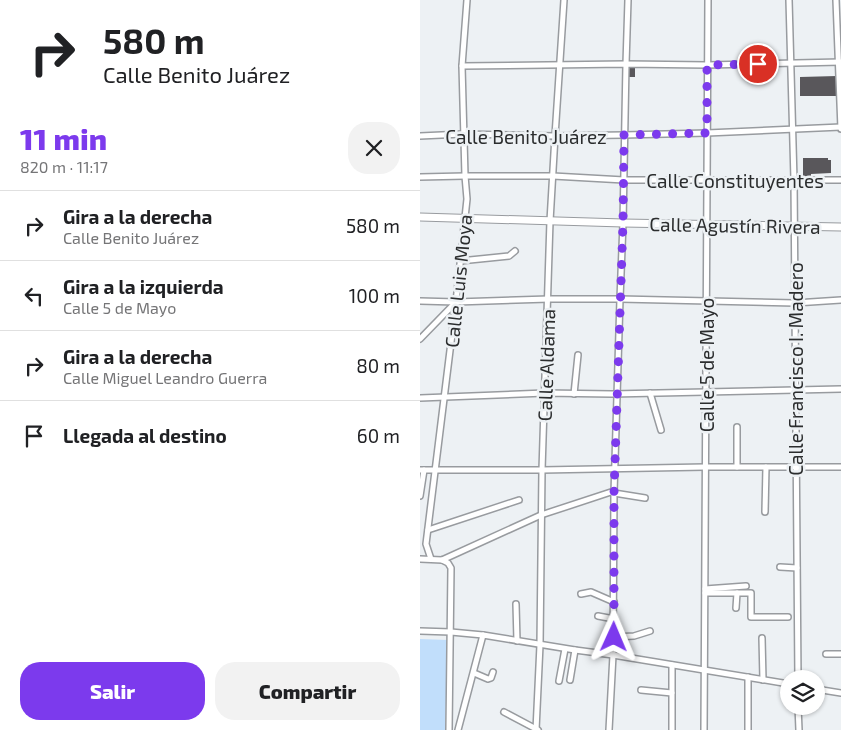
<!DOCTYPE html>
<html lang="es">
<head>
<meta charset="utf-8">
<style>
	body { margin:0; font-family:"Exo 2",sans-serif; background:#f2f2f2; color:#202124; height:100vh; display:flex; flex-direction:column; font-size:19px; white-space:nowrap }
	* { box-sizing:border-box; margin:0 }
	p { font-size:16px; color:#757577 }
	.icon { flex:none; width:28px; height:28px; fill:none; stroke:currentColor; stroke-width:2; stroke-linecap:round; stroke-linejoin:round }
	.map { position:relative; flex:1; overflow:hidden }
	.panel { display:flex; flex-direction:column; background:#fff; width:420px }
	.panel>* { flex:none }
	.guide { background:#fff; color:#202124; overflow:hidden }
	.tools { position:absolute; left:360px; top:670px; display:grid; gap:10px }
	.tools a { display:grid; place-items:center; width:45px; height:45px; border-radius:50%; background:#fff; box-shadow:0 1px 4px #0004; font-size:25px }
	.pin { position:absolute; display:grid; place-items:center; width:42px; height:42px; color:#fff; margin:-21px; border:2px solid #fff; border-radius:50%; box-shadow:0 1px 5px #0007 }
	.me { position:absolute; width:55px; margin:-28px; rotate:1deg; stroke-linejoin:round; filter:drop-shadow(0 0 4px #0008) }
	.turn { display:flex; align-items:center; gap:18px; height:105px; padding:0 20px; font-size:22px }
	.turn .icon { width:65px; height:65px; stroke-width:2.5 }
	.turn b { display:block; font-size:35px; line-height:42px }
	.round { display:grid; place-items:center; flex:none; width:52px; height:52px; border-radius:20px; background:#f2f2f2 }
	.overview { display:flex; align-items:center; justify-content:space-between; height:85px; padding:0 20px }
	h1 { font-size:30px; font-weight:800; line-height:38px; color:#7c3aed }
	.primary-button { display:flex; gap:10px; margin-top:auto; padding:10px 20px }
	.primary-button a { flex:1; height:58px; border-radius:20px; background:#7c3aed; color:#fff; font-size:20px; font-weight:800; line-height:58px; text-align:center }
	.primary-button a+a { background:#f2f2f2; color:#202124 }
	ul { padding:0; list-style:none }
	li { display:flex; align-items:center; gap:15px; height:70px; padding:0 20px; border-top:1px solid #e0e0e0 }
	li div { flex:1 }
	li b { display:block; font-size:19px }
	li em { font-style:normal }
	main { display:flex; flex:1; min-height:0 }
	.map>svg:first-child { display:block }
	.green { fill:#c1defb }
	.building { fill:#59575b }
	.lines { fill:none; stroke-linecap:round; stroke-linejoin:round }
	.street-casing { stroke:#989b9f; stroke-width:8 }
	.secondary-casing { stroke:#989b9f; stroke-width:9 }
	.street { stroke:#fff; stroke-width:5 }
	.secondary { stroke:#fff; stroke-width:7 }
	.route { stroke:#7c3aed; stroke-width:9; stroke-dasharray:0 16.2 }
	.labels { text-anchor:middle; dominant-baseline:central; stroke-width:5; stroke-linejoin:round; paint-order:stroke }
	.street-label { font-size:19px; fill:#2b2d2e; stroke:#edf1f4 }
</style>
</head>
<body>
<main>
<section class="panel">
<div class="guide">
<div class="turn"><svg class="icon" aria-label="right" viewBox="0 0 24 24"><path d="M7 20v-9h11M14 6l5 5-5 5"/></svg><div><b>580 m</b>Calle Benito Juárez</div></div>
</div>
<div class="overview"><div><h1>11 min</h1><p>820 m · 11:17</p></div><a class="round"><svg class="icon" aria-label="close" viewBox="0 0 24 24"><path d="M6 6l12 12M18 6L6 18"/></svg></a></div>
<ul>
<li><svg class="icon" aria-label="right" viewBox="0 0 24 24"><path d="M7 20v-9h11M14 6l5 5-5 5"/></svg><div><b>Gira a la derecha</b><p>Calle Benito Juárez</p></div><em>580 m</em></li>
<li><svg class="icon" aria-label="left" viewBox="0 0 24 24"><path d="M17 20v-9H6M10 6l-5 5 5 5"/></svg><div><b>Gira a la izquierda</b><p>Calle 5 de Mayo</p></div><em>100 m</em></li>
<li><svg class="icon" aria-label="right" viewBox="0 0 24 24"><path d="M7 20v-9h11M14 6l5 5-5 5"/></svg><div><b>Gira a la derecha</b><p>Calle Miguel Leandro Guerra</p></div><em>80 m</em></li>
<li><svg class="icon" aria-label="arrive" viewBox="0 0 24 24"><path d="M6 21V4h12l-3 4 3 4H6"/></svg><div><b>Llegada al destino</b></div><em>60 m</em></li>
</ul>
<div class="primary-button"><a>Salir</a><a>Compartir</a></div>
</section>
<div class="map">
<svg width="421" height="730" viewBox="0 0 421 730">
	<rect width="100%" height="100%" fill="#edf1f4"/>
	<polygon class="green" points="0,639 28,640 25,730 0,730"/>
	<g class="building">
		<polygon points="208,66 215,67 215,77 207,77"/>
		<polygon points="417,76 418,96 380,96 380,77"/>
		<polygon points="383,158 408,158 408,160 411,160 411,173 391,174 391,177 383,177"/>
	</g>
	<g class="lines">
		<g class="street-casing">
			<g id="street">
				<polyline points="369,0 374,180 378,679"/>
				<polyline points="416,0 421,129"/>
				<polyline points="42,66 206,64 287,65 421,62"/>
				<polyline points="0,136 43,134 135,136 204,135 287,133 421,127"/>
				<polyline points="0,177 45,176 133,176 204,180 421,180"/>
				<polyline points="40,261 89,256 95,251"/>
				<polyline points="0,301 36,302 129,299 200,299 375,303 421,300"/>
				<polyline points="0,339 36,302"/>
				<polyline points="230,393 241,430"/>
				<polyline points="154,394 158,355"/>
				<polyline points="0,398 125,393 192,394 421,389"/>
				<polyline points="317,427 317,467"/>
				<polyline points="0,470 122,470 285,467 421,467"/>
				<polyline points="194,493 225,498"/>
				<polyline points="0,496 4,470"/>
				<polyline points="345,512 346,467"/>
				<polyline points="8,530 99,500"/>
				<polyline points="0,559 22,560 121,515 194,491"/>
				<polyline points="11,559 6,544 36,302 47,199 45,176 42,66 47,0"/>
				<polyline points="22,560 28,563 31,568 29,730"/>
				<polyline points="360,567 377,568"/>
				<polyline points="285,589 326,586"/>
				<polyline points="285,593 331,593 331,617 368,617"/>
				<polyline points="161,594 171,592 194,602"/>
				<polyline points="96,604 97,641"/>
				<polyline points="316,608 317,593"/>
				<polyline points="178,616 194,619"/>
				<polyline points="0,631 31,632 63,635 155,650 193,655 369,684"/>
				<polyline points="194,637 214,636 230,631"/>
				<polyline points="342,638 343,680"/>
				<polyline points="406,654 421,654"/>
				<polyline points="54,673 68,679 71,678 73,672"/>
				<polyline points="328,677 328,730"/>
				<polyline points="150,680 155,650"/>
				<polyline points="139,681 145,649"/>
				<polyline points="396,689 421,693"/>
				<polyline points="221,690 252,693"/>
				<polyline points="378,706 379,730"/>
				<polyline points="84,712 118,730"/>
				<polyline points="38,730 63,635"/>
				<polyline points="116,730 120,645 122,470 130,221 135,136 144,0"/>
				<polyline points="189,730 193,655 194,493 200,299 203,223 206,64 208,0"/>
				<polyline points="252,730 252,665"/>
				<polyline points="284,730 288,0"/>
			</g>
		</g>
		<g class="secondary-casing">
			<polyline id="secondary" points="0,217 203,223 421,227"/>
		</g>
		<use href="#street" class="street"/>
		<use href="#secondary" class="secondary"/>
	</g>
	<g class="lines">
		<polyline class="route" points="194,637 194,493 203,223 204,135 287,133 287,65 338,64"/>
	</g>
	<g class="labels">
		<g class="street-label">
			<text x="106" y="136">Calle Benito Juárez</text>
			<text x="315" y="180">Calle Constituyentes</text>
			<text transform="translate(315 225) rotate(1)">Calle Agustín Rivera</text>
			<text transform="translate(38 281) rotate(-84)">Calle Luis Moya</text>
			<text transform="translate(126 365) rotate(-88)">Calle Aldama</text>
			<text transform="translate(286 365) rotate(-90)">Calle 5 de Mayo</text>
			<text transform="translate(375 369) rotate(-90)">Calle Francisco I. Madero</text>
		</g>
	</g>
</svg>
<div class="tools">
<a><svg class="icon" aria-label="layers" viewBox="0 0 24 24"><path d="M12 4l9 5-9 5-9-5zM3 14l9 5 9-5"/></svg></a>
</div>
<div class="pin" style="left:338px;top:64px;background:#d93025"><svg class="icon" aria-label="arrive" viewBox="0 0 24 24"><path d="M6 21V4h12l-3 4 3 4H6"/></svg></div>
<svg class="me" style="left:194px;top:637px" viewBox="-20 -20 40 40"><path d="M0-17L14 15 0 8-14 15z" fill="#7c3aed" stroke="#fff" stroke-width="4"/></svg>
</div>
</main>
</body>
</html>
